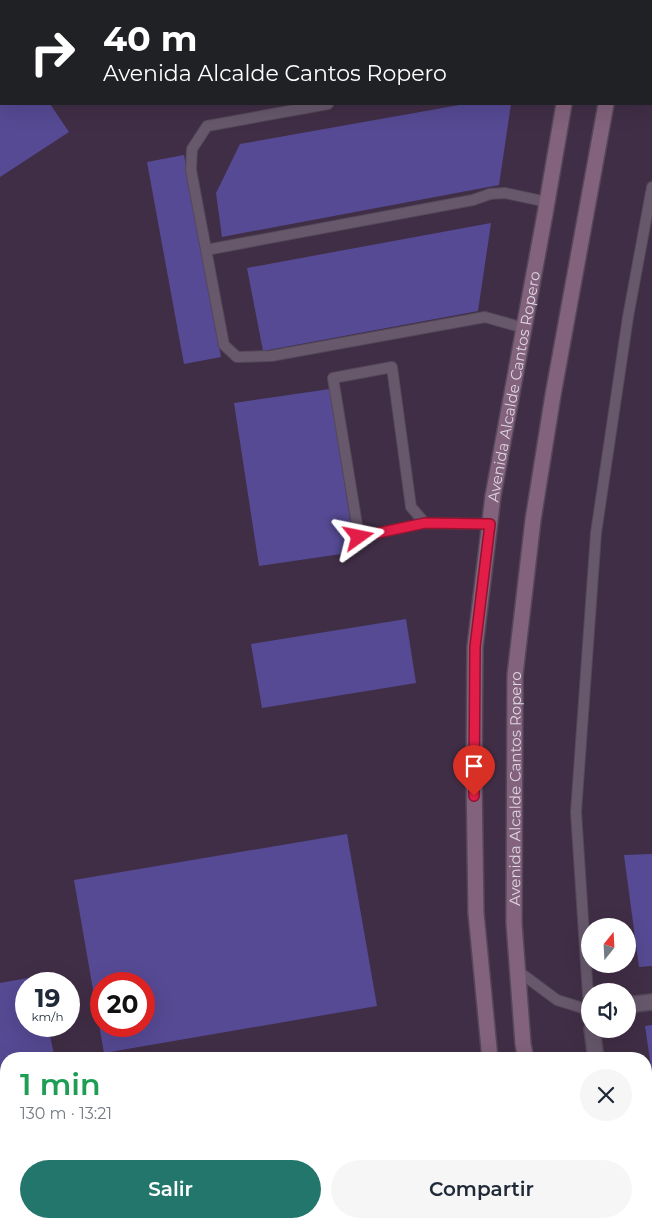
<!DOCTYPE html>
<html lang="es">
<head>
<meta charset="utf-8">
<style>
	body { margin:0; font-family:Montserrat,sans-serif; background:#f6f6f7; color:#1f2937; height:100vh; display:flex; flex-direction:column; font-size:19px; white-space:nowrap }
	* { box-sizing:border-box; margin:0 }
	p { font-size:16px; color:#747a83 }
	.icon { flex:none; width:28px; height:28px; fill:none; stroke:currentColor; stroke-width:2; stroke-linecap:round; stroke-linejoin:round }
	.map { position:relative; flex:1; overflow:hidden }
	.side { position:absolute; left:0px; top:1052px; width:652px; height:176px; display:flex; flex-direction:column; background:#fff; border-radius:20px 20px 0 0; box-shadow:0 5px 20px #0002 }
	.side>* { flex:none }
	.banner { position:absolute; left:0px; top:0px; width:652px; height:105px; box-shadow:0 5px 20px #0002; background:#202124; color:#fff; overflow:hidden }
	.needle { width:32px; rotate:18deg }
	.buttons { position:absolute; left:581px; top:918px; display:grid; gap:10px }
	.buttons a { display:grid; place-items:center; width:55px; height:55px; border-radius:50%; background:#fff; box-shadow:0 5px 20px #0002; font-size:25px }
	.speed { position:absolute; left:15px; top:972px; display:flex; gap:10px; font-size:25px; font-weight:700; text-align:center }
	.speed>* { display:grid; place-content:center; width:65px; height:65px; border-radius:50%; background:#fff; box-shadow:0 5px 20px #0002; line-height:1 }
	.speed small { font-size:12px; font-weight:400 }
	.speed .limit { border:8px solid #d22; background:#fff; color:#111 }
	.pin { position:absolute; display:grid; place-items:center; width:42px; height:42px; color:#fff; margin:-51px -21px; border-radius:50% 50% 50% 0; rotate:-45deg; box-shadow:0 0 5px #0007 }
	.pin .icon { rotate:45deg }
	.me { position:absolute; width:55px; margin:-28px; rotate:78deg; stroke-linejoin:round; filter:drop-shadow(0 0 4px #0008) }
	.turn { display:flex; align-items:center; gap:18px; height:105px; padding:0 20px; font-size:22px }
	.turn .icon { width:65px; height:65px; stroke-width:2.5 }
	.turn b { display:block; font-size:35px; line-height:42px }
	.round { display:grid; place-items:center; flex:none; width:52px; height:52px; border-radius:26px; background:#f6f6f7 }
	.head { display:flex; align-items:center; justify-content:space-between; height:85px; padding:0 20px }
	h1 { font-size:30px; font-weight:600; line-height:38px; color:#1e9e55 }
	.button { display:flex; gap:10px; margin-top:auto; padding:10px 20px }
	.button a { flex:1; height:58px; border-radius:30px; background:#23766c; color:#fff; font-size:20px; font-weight:600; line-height:58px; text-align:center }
	.button a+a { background:#f6f6f7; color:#1f2937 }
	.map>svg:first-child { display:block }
	.built { fill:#402e46; fill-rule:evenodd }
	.building { fill:#564a94; fill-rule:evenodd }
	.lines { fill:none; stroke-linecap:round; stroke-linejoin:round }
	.service-casing { stroke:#544858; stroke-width:12 }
	.minor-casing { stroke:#544858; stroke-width:18 }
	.secondary-casing { stroke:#544858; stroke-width:18 }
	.service { stroke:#67586c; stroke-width:10 }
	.minor { stroke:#67586c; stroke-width:15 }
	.secondary { stroke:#82627c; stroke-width:15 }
	.route-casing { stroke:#92132f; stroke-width:12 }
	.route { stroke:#e11d48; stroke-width:9 }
	.labels { text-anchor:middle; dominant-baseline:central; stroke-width:5; stroke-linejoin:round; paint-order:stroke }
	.street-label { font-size:15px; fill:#dfd6e2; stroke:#2d1f31 }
</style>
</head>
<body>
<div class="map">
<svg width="652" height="1228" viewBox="0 0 652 1228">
	<rect width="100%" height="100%" fill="#37293b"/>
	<path class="built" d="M0,0h652v1228h-652zM1,1h650v103h-650zM590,926h38v38h-38zM26,984h43v42h-43zM101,984h43v42h-43zM590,991h38v38h-38zM6,1059h640v163h-640z"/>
	<g class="building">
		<polygon points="0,104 50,104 69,132 0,177"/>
		<polygon points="465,104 511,104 499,185 222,237 216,193 240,144"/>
		<polygon points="184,155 221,357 184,364 147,162"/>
		<polygon points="491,223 478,311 263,351 247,268"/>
		<polygon points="330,389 355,552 259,566 234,403"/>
		<polygon points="406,619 416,683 262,708 251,644"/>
		<path d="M347,834l30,172 -273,47 -30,-173zM101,984h43v42h-43z"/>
		<polygon points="652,854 652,966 639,967 624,855"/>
		<polygon points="39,976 40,984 26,984 26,1026 48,1026 55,1059 6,1059 6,1074 0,1075 0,983"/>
		<polygon points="652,1025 652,1067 651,1067 645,1026"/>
		<polygon points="6,1097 6,1149 0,1150 0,1098"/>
		<polygon points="6,1207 6,1222 80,1222 81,1228 0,1228 0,1208"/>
	</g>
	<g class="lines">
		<g class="service-casing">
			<g id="service">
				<polyline points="0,34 1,33"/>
				<polyline points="328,104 207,126 192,149 191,170 224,345 237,357 271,356 485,317 524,328"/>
				<polyline points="206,250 473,200 490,194 505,193 547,202"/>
				<polyline points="425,523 359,537 333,378 392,367 411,507 425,523 490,524"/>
				<polyline points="518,971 557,1000 589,1010 576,812 596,533 628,317 652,187"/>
			</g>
		</g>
		<g class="minor-casing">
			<g id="minor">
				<polyline points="628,1005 652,1002"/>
				<polyline points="590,1010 589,1010 590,1017"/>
				<polyline points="592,1029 596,1059"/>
				<polyline points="618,1222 619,1228"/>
			</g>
		</g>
		<g class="secondary-casing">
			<g id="secondary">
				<polyline points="582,1 582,0"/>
				<polyline points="624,1 625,0"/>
				<path id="s1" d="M490,1059l-14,-146 -2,-136 1,-130 18,-151 52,-282 19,-110"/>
				<path id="s2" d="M526,1059l-3,-15 -9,-121 1,-248 18,-155 20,-125 53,-291"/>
				<polyline points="511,1222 512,1228"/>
				<polyline points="553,1222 554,1228"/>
			</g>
		</g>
		<use href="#service" class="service"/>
		<use href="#minor" class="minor"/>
		<use href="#secondary" class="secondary"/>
	</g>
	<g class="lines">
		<g class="route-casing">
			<polyline id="route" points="359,537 425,523 490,524 475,647 474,796"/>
		</g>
		<use href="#route" class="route"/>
	</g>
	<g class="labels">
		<g class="street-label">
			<text stroke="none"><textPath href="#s1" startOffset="676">Avenida Alcalde Cantos Ropero</textPath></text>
			<text stroke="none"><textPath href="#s2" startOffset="271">Avenida Alcalde Cantos Ropero</textPath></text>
		</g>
	</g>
</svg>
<div class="buttons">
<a><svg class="needle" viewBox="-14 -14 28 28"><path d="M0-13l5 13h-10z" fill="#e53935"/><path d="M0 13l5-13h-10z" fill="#747a83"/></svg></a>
<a><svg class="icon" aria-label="sound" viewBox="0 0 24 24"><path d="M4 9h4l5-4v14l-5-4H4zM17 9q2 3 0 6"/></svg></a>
</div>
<div class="speed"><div>19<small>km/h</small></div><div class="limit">20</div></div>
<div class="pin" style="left:474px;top:796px;background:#d93025"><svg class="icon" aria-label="arrive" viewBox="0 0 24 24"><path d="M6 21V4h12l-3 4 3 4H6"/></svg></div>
<svg class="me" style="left:359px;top:537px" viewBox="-20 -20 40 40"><path d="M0-17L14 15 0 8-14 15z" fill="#e11d48" stroke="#fff" stroke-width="4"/></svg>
<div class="banner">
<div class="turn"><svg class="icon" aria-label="right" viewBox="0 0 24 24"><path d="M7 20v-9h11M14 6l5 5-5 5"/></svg><div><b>40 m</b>Avenida Alcalde Cantos Ropero</div></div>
</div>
<section class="side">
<div class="head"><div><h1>1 min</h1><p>130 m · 13:21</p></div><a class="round"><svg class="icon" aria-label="close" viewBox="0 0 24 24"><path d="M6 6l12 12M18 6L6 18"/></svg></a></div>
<div class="button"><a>Salir</a><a>Compartir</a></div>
</section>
</div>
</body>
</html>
